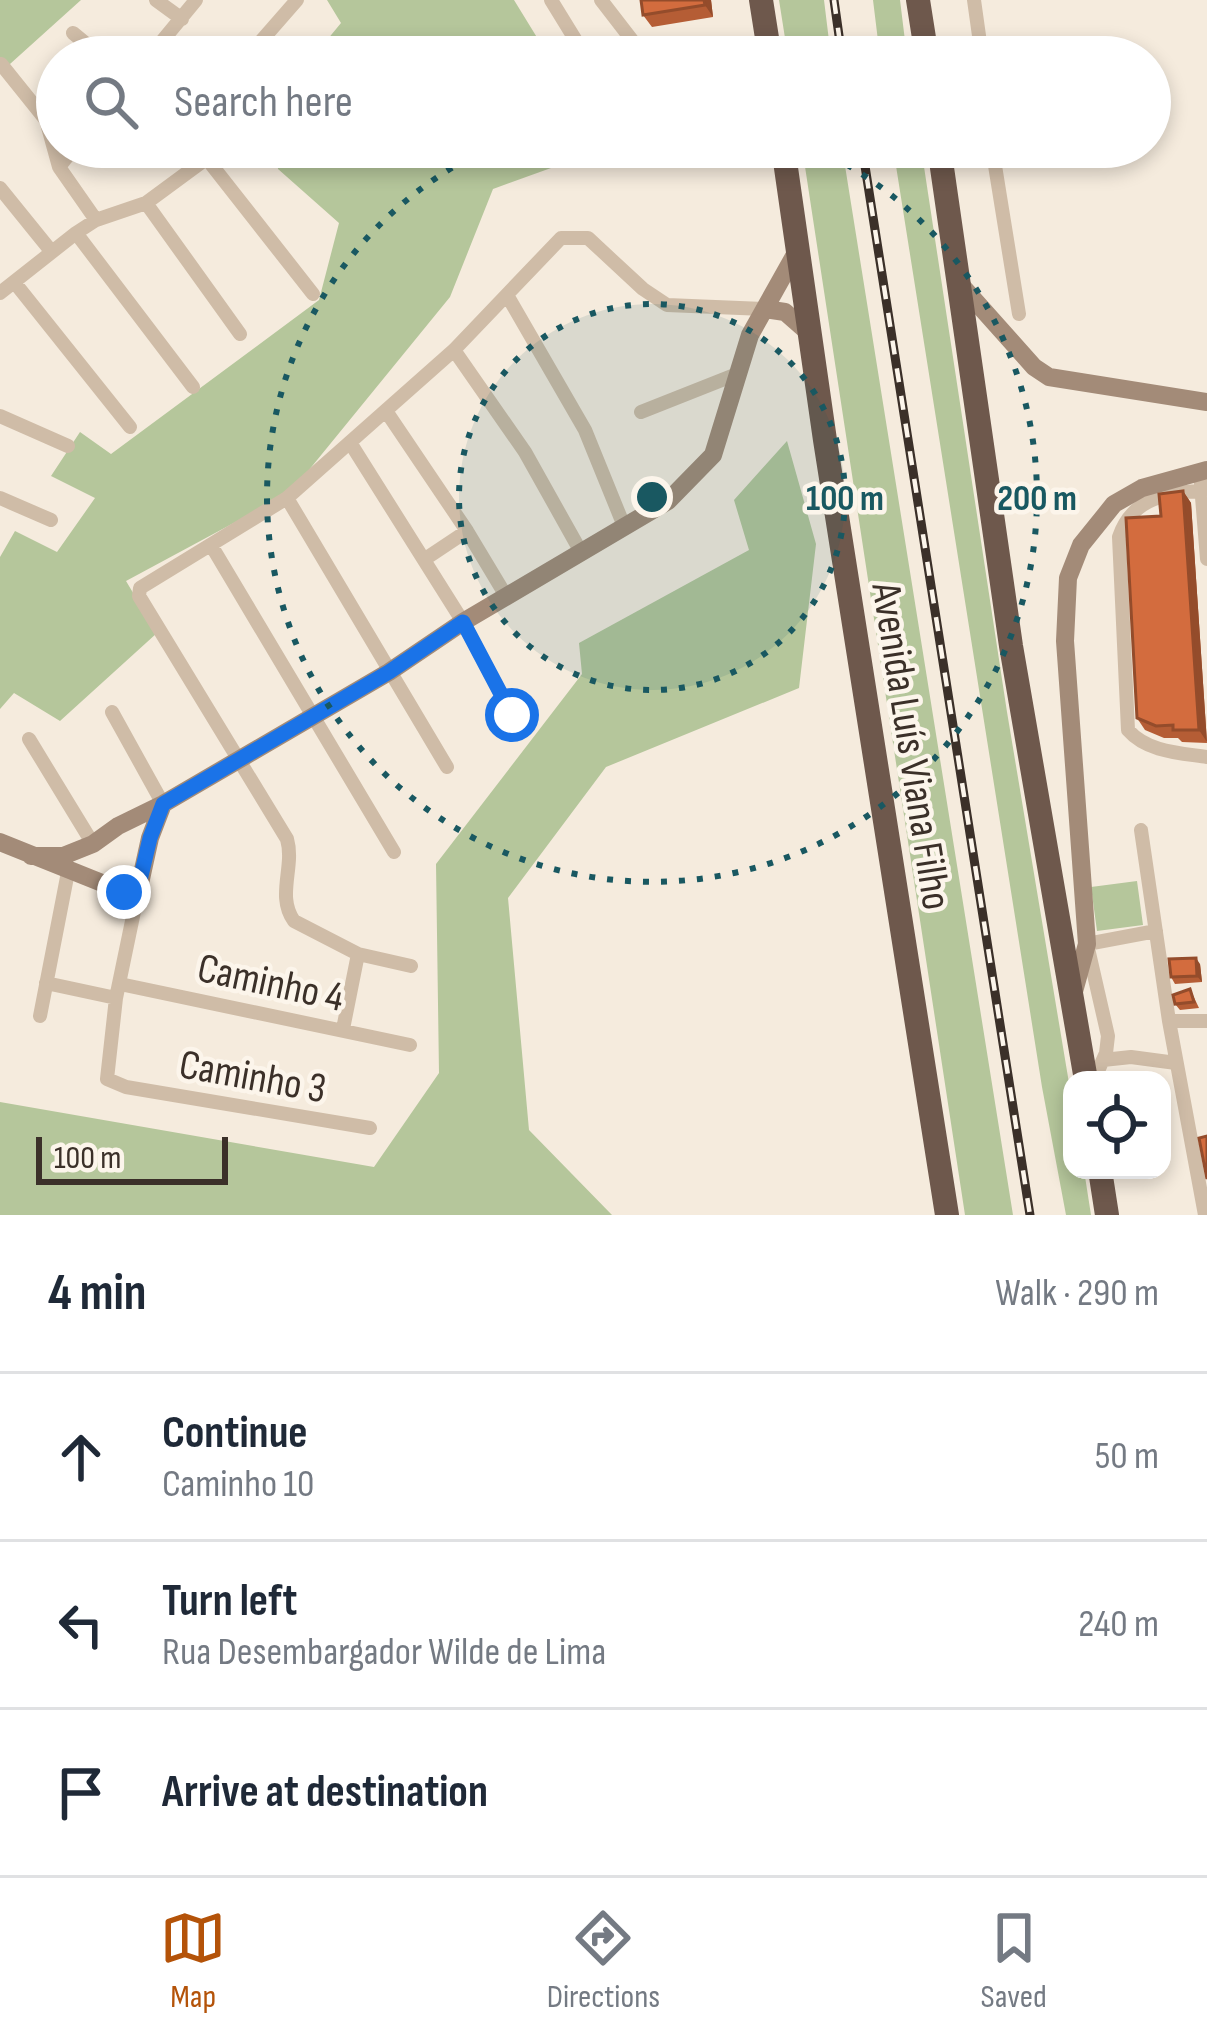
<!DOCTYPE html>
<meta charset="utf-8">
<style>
:root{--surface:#fff;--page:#f2f2f3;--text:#1f2937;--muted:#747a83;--line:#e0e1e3;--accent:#b45309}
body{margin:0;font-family:"Sofia Sans Condensed",sans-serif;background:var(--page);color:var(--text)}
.controls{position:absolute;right:36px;bottom:36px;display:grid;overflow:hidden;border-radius:24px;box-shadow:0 6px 18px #0003}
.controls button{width:108px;height:108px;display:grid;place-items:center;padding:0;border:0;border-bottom:3px solid var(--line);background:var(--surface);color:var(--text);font:60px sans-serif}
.scale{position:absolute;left:36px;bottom:30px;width:192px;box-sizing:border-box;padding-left:12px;border:6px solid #3b3029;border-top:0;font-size:33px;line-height:42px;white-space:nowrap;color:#3b3029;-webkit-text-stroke:9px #fcf5eb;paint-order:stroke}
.stop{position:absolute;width:36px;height:36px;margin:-27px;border:9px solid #1a73e8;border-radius:50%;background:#fff}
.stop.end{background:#1a73e8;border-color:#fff;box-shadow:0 3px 12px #0008}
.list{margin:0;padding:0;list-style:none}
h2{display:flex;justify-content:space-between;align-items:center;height:156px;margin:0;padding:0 48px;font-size:51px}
h2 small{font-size:39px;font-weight:400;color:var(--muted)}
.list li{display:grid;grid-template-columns:78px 1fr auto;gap:36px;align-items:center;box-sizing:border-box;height:168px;padding:0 48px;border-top:3px solid var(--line)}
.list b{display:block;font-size:45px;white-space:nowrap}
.list p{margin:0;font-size:39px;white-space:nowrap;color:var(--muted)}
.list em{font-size:39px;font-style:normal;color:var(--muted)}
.icon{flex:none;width:66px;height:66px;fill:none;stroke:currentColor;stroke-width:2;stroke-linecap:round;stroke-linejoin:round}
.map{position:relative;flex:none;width:1207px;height:1215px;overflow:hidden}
.search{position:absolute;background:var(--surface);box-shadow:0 6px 18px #0003;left:36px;right:36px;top:36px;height:132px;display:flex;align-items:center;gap:30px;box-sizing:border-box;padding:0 42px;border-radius:66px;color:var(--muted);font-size:45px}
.sheet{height:660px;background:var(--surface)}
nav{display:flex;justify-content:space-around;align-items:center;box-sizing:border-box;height:168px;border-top:3px solid var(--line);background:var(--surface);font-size:33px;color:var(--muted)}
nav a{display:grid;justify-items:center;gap:6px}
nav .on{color:var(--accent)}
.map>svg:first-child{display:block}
.green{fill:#b5c69b}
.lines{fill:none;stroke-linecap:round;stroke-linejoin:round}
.minor{stroke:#cfbca7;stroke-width:14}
.secondary{stroke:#a38b78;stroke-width:18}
.trunk{stroke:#6e584c;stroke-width:24}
.rail-casing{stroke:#3b3029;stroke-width:9}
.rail{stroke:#fcf5eb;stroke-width:4.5;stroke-dasharray:14;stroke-linecap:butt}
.wall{fill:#b55d35}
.shaded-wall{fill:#944c2b}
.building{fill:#d36c3e;stroke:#944c2b;stroke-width:3}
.route{stroke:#1a73e8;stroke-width:15}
.ring{fill:none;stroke:#195861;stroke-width:6;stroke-dasharray:6 12}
.labels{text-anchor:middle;stroke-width:9;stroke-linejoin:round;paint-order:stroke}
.street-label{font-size:42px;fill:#3b3029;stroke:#fcf5eb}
.centre{fill:#195861;stroke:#fcf5eb;stroke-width:6}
.ring-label{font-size:36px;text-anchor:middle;font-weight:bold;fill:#195861;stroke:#fcf5eb;stroke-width:9;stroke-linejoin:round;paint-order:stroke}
</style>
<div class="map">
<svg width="1207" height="1215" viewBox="0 0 1207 1215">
<rect width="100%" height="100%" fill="#f5ebdd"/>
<!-- green -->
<path class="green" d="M 0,0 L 81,0 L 0,73 Z
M 327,0 L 514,0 L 549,57 L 313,57 L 341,23 Z
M 779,0 L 824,0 L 831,57 L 788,57 Z
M 873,0 L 900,0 L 907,57 L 880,57 Z
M 276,147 L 574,147 L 551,168 L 493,189 L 450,297 L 291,492 L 126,581 L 157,633 L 60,721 L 14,693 L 0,709 L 0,557 L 15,531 L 57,552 L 95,498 L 51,476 L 80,432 L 111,454 L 319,300 L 339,223 L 278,169 Z
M 802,147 L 842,147 L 1013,1215 L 965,1215 Z
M 893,147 L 921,147 L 1007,712 L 1072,1101 L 1072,1170 L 1084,1170 L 1091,1215 L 1066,1215 L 1042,1087 Z
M 787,441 L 816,544 L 799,688 L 606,767 L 508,898 L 529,1130 L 612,1215 L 0,1215 L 0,1102 L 374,1167 L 439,1073 L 436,864 L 582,674 L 579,643 L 749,550 L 734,500 Z
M 1137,881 L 1143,925 L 1097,931 L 1091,887 Z"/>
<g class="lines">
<!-- minor -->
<path class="minor" d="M 156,0 L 182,19
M 551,0 L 586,57
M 601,0 L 645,57
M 974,0 L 982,57
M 73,33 L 102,57
M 149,57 L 196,0
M 247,57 L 297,0
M 1,64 L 46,120 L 59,167 L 96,220
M 992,147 L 1019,314
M 207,159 L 313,294
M 59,167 L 75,147
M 0,188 L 51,251
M 146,203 L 240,334
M 76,233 L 193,387
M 15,283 L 130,427
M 0,293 L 76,233 L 96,220 L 146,203 L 222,147
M 507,295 L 585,430 L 624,526
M 454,350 L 525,452 L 581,552
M 386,411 L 467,531 L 506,596
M 641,412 L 737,374
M 0,416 L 68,446
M 351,444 L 463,622 L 512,715
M 1200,472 L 1207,559
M 1203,491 C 1167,492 1132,498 1119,537 L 1128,730 C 1147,752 1180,753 1207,757
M 0,498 L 51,520
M 287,498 L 447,767
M 211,545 L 394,852
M 425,559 L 467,531
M 112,712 L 163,804
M 29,739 L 93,844
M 1141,830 L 1169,1021 L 1205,1215
M 137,897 L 116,998 L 107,1079 L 126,1087 L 370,1128
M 411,966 L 358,954 L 294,921 C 276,896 295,867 287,839 L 139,596 L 140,588 L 287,498 L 454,350 L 561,238 L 588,238 L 643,289 L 667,305 L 765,309
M 46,983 L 116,998
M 120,984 L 410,1045
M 40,1016 L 68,872
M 1169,1021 L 1207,1021
M 343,1029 L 358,954
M 1103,1060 L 1131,1057 L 1176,1063
M 1094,1080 L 1106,1053 L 1108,1036 L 1087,944 L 1156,931"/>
<!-- secondary -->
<path class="secondary" d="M 960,284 L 1034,367 L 1049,377 L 1207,402
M 765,309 L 785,312 L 809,333
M 0,842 L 137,897 L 150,838 L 163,804
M 31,856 L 63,856 L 93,844 L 118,826 L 163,804 L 389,672 L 463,622 L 668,501 L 713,455 L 750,335 L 797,251
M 1073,995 L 1087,944 L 1065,641 L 1068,578 L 1081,545 L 1114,504 L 1142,488 L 1207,470"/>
<!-- trunk -->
<path class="trunk" d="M 761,0 L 770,57
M 918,0 L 927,57
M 783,147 L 825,440 L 947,1215
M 939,147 L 1011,646 L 1086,1080
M 1100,1170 L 1107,1215"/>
<defs>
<path id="rail" d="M 834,0 L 842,57
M 862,147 L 1030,1215"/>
</defs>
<!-- rail casing -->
<use href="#rail" class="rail-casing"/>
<!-- rail -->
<use href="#rail" class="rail"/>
</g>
<!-- wall -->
<path class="wall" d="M 711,0 L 713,17 L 652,27 L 643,15 Z
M 1183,491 L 1191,503 L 1207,743 L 1182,742 L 1178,738 L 1164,738 L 1145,730 L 1137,718 L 1161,516 Z
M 1200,964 L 1202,982 L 1175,984 L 1171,977 Z
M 1190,989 L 1199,1008 L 1180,1010 L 1175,1004 Z"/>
<!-- shaded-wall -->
<path class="shaded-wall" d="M 704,0 L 711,0 L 713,17 L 705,5 Z
M 1183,491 L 1191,503 L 1207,742 L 1199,730 Z
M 1196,958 L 1200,964 L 1202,982 L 1197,976 Z"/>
<!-- building -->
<path class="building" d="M 641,0 L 704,0 L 705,5 L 643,15 Z
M 1183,491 L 1199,730 L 1173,730 L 1173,725 L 1156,726 L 1137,718 L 1126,518 L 1161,516 L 1159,494 Z
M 1196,958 L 1197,976 L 1171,977 L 1169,959 Z
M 1190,989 L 1194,1002 L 1175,1004 L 1173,995 Z
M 1207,1136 L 1207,1179 L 1199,1138 Z"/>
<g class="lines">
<!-- route -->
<path class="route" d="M 124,892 L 136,897 L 150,838 L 163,804 L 389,672 L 463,622 L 512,715"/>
</g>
<!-- distance rings -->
<circle cx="652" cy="497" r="193" fill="#195861" fill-opacity=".12"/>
<g class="ring">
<circle cx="652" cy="497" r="193"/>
<path d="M815 148A385 385 0 1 1 489 148"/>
</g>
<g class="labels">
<!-- street labels -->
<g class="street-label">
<text transform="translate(913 746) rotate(81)" y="15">Avenida Luís Viana Filho</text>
<text transform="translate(271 981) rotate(12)" y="15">Caminho 4</text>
<text transform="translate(253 1075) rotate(10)" y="15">Caminho 3</text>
</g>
</g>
<circle cx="652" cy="497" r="18" class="centre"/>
<g class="ring-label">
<text x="845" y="510">100 m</text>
<text x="1037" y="510">200 m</text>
</g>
</svg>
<div class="controls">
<button><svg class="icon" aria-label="locate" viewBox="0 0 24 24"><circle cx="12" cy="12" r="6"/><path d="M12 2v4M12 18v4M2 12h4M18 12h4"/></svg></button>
</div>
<div class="scale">100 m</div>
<div class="stop" style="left:512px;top:715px"></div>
<div class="stop end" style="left:124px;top:892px"></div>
<div class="search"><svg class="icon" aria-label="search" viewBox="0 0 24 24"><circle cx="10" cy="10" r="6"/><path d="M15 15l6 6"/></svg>Search here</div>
</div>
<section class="sheet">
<h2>4 min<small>Walk · 290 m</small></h2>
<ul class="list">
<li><svg class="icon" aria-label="ahead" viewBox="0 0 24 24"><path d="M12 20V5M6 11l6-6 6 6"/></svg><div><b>Continue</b><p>Caminho 10</p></div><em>50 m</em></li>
<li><svg class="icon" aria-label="left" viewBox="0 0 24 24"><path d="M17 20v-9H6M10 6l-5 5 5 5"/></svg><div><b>Turn left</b><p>Rua Desembargador Wilde de Lima</p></div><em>240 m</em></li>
<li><svg class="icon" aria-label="arrive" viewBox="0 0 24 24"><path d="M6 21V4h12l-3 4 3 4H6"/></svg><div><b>Arrive at destination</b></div></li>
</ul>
</section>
<nav>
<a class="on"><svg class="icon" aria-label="map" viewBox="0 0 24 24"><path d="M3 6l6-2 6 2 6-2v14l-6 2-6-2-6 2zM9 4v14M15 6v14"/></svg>Map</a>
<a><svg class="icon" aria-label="directions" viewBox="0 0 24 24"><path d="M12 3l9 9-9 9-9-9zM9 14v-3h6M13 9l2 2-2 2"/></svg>Directions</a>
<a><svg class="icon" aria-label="saved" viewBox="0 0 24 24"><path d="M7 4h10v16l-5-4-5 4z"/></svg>Saved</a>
</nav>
